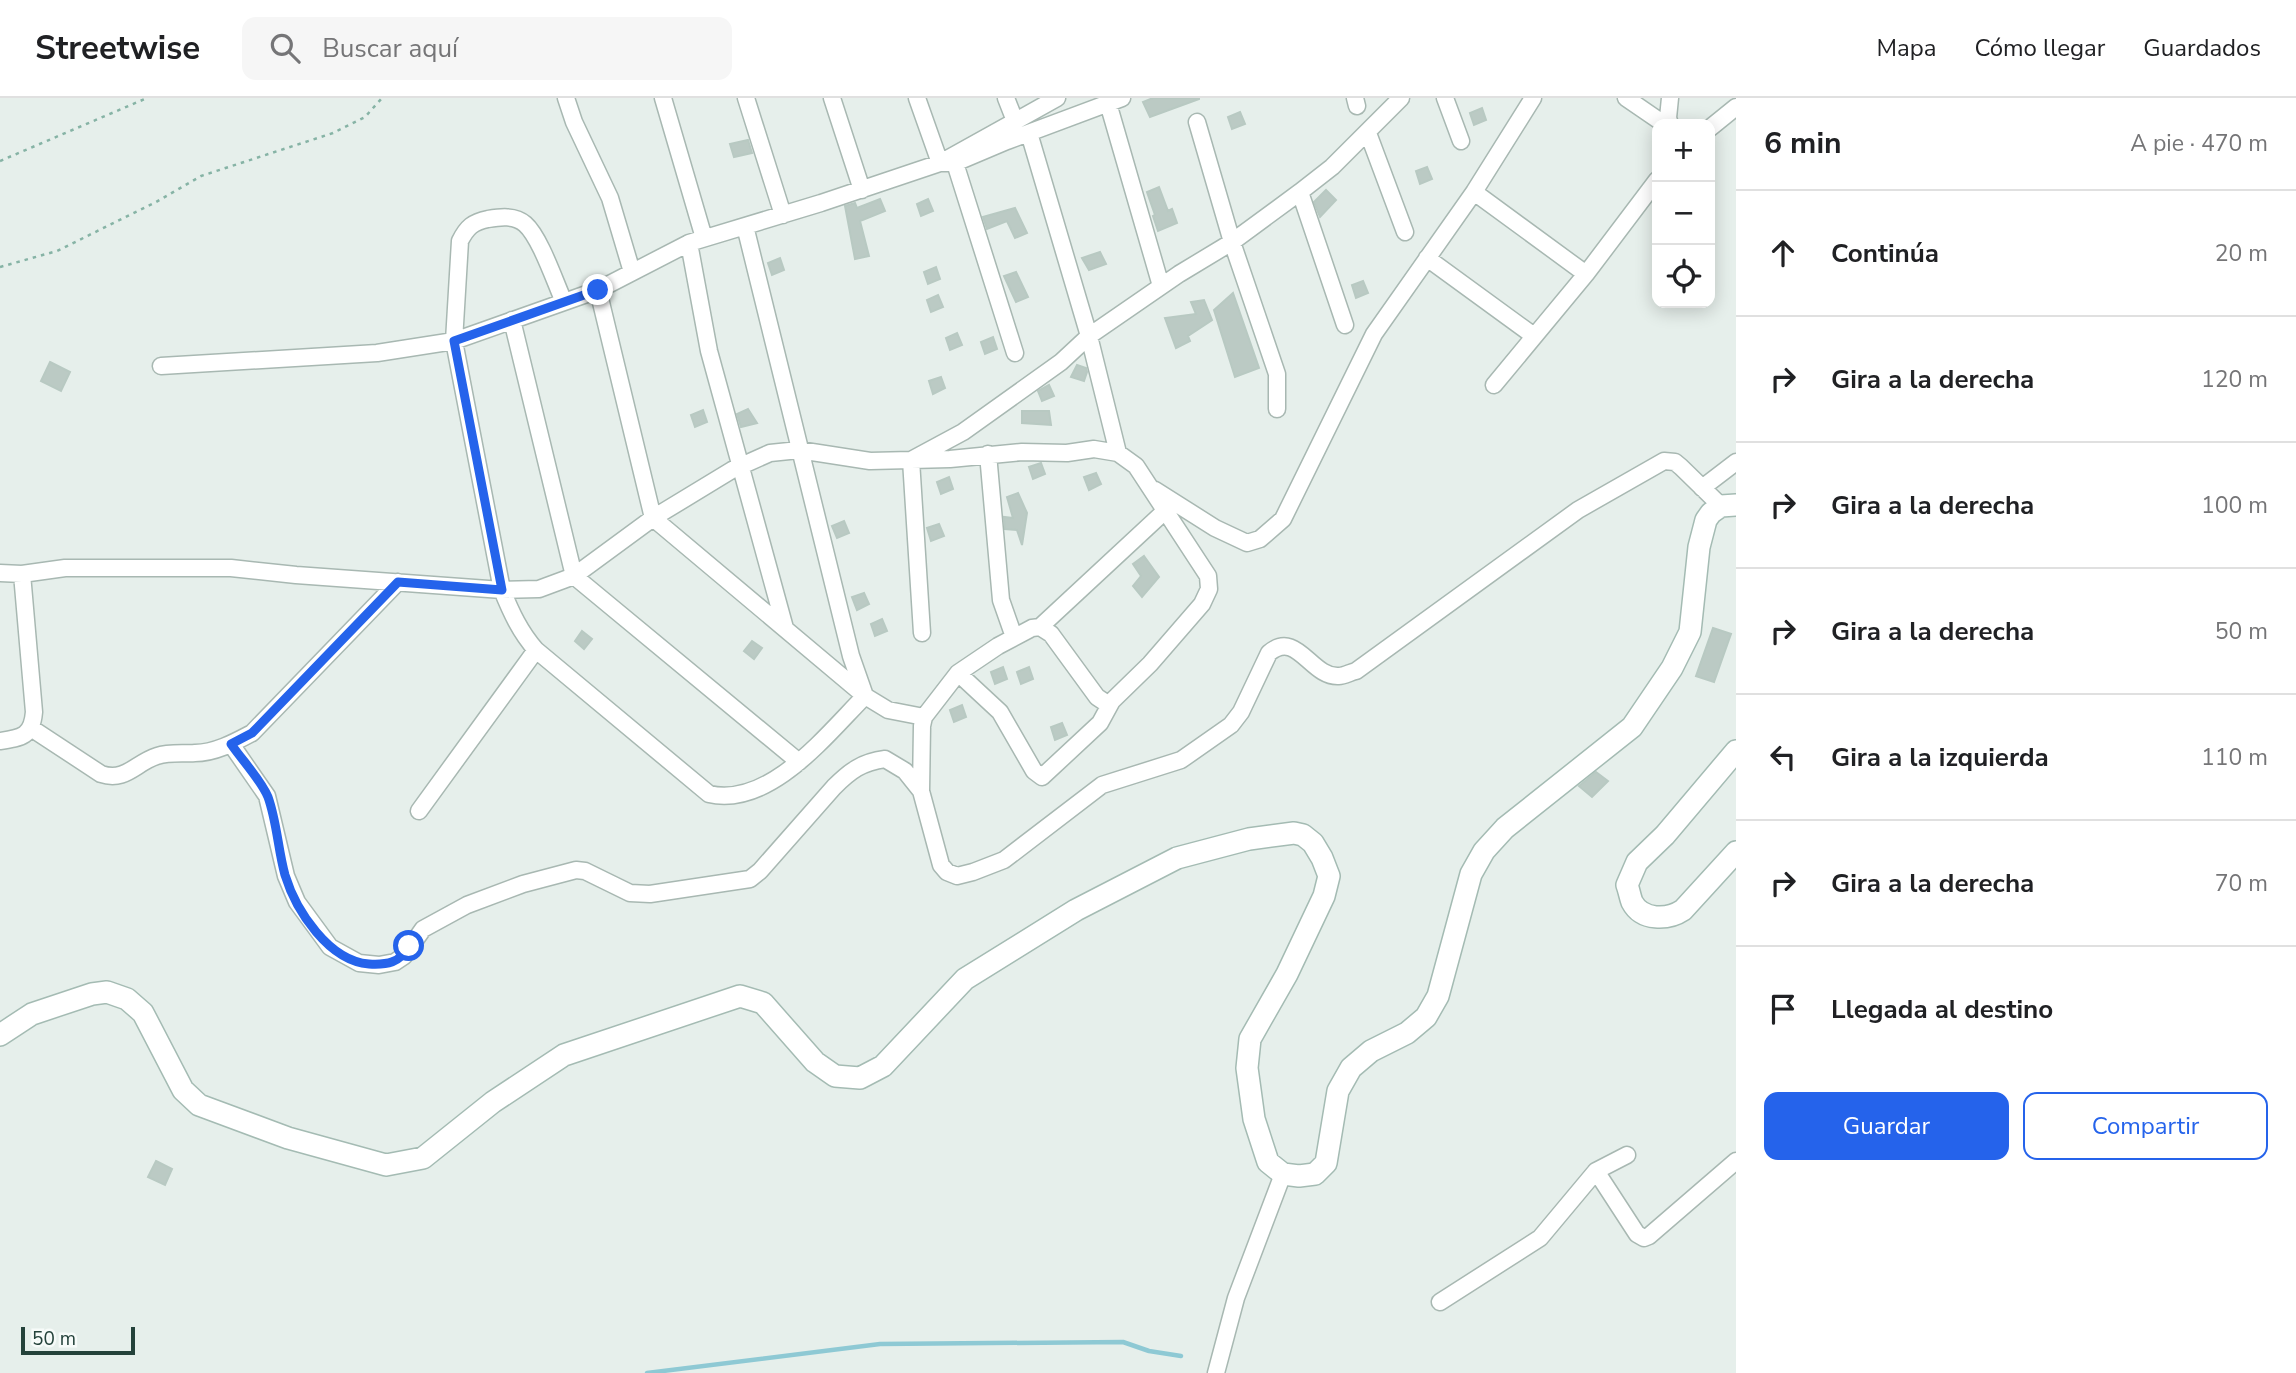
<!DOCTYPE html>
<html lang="es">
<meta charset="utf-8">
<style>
:root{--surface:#fff;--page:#f6f6f6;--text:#202124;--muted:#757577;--line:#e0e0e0;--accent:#2563eb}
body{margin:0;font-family:"Nunito Sans",sans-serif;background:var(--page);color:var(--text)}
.controls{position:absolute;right:21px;top:21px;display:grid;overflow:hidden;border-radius:14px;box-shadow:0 4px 18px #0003}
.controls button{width:63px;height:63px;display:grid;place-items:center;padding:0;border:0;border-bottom:2px solid var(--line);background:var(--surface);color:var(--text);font:35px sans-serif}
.scale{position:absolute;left:21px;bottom:18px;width:114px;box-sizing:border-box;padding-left:7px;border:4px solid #24423a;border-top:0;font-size:19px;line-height:24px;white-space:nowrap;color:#24423a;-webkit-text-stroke:5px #f7fbf9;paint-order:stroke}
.stop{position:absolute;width:21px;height:21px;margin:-16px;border:5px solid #2563eb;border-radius:50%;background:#fff}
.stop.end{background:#2563eb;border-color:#fff;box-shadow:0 2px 7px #0008}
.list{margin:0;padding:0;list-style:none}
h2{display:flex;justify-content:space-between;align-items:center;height:91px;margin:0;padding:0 28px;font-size:30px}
h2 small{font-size:23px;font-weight:400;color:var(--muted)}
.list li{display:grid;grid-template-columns:46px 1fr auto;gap:21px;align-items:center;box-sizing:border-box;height:126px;padding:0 28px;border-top:2px solid var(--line)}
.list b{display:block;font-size:26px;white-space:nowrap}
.list em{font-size:23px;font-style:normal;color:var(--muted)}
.actions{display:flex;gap:14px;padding:21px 28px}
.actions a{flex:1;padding:16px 0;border:2px solid var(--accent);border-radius:14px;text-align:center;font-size:24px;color:var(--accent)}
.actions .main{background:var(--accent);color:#fff}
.icon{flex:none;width:38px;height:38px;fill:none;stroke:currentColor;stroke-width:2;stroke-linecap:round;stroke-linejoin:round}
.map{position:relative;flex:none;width:1736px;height:1275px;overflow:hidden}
header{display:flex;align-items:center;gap:42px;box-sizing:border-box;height:98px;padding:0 35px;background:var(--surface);border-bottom:2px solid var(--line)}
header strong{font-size:33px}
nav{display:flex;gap:38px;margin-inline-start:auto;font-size:24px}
.search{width:490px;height:63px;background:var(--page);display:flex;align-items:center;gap:18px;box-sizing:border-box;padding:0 24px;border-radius:14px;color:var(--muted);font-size:26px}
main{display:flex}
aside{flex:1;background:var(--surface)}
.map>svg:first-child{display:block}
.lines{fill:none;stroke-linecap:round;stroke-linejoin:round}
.stream{stroke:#8ec9d4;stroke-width:4.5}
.building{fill:#bbcac4;stroke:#b8c9c2;stroke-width:2}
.minor-casing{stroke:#a8b8b2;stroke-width:19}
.secondary-casing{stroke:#a4bbb3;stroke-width:24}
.path{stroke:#86b3a5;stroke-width:2.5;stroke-dasharray:3.5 5;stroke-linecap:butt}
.minor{stroke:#fff;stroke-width:16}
.secondary{stroke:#fff;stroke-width:21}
.route{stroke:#2563eb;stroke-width:9}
</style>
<header>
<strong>Streetwise</strong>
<div class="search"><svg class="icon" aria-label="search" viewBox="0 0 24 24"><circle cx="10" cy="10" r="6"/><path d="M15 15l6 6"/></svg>Buscar aquí</div>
<nav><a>Mapa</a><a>Cómo llegar</a><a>Guardados</a></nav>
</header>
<main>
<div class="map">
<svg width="1736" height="1275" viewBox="0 0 1736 1275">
<rect width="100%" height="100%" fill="#e6efeb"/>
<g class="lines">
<!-- stream -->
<path class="stream" d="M 647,1275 L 880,1246 L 1123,1244 L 1149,1253 L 1181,1258"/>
</g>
<!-- building -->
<path class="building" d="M 1153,0 L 1199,0 L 1199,1 L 1150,19 L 1143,4 Z
M 1482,10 L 1486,22 L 1474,27 L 1470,15 Z
M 1240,14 L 1245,26 L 1232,31 L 1228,19 Z
M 748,42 L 752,55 L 734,59 L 730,46 Z
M 1427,69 L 1432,81 L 1420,86 L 1416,73 Z
M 1159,89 L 1168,113 L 1172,111 L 1177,125 L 1158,133 L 1153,118 L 1155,117 L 1147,94 Z
M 1326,92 L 1336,102 L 1320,119 L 1314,104 Z
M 880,101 L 885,113 L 860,123 L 869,158 L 855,161 L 845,108 L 855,105 L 857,110 Z
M 928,101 L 933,113 L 921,118 L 917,106 Z
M 1015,110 L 1027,135 L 1015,140 L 1007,123 L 987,131 L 983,119 Z
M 1100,154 L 1106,166 L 1089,172 L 1082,160 Z
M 780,160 L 784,172 L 772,177 L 768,165 Z
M 936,169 L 940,181 L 928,186 L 924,174 Z
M 1016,174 L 1028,199 L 1016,204 L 1004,178 Z
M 1363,183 L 1368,195 L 1356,200 L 1352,187 Z
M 1233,195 L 1259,270 L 1235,279 L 1214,212 Z
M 938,197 L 943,209 L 931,214 L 927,202 Z
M 1204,202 L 1212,222 L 1188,238 L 1190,243 L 1176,250 L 1165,220 L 1196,216 L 1191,204 Z
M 957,235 L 962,247 L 950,252 L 946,240 Z
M 993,239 L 997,251 L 985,256 L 981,244 Z
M 50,264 L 70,274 L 61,293 L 41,283 Z
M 1077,267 L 1086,270 L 1087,274 L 1084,283 L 1071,279 Z
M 941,279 L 945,290 L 933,296 L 929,283 Z
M 1049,287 L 1054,298 L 1042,303 L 1038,293 Z
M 748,311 L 757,325 L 741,329 L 737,316 Z
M 703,312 L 707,324 L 695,329 L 691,317 Z
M 1022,313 L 1049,313 L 1051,327 L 1022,325 Z
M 1041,365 L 1045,376 L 1033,381 L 1029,369 Z
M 1096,375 L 1101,386 L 1089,392 L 1084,379 Z
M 949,379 L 953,391 L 941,396 L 937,384 Z
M 1018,395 L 1027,415 L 1022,447 L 1017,432 L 1005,431 L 1004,419 L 1013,420 L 1007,399 Z
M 844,423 L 849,435 L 837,440 L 832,428 Z
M 939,426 L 944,438 L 931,443 L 927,430 Z
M 1144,458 L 1159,479 L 1142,499 L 1133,488 L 1141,478 L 1133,466 Z
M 864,495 L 869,506 L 857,512 L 852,499 Z
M 882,521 L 887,533 L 875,538 L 871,526 Z
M 1713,530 L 1731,536 L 1714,584 L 1696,578 Z
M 582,533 L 592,541 L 584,551 L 575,543 Z
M 752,543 L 762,550 L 754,561 L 744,553 Z
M 1003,569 L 1007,581 L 995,586 L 991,574 Z
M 1029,569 L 1033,581 L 1021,586 L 1017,574 Z
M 962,607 L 966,619 L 954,624 L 950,612 Z
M 1062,625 L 1067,637 L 1055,642 L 1051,629 Z
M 1596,674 L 1608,683 L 1592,699 L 1579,688 Z
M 156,1063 L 172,1071 L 165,1087 L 148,1079 Z"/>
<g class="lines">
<defs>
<path id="minor" d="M 566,0 L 574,24 L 610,100 L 632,174
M 663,0 L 704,140
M 746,0 L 783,117
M 832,0 L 862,92
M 917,0 L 940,65 L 1057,0
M 1006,0 L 1015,23
M 1355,0 L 1357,8
M 1445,0 L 1461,43
M 1626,0 L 1664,26
M 1670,0 L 1668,20 L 1670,26
M 1108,5 L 1161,188
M 1197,24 L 1232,144 L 1277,276 L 1277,311
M 1710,30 L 1736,9
M 1029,35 L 1089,238 L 1118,355
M 1368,35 L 1405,134
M 955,65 L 1015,255
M 1300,94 L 1345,227
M 1474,94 L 1586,176
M 1427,160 L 1534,238
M 598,192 L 653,420 L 865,598 L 888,612 L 924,619
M 564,204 C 555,184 540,139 525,126 C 515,117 500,119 488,121 C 473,124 467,129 460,143 L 454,243 L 502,492 C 511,514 520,534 536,552 L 709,696 C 770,710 827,636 865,598 L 851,558 L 745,128
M 512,222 L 574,478 L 799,664
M 161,268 L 377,255 L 454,243 L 598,192 L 689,145
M 1494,287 L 1586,176 L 1657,82
M 988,356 L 1001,502 L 1014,539
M 1702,390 L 1736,364
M 1155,392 L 1215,430 L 1247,445 L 1260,441 L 1283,421 L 1374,236 L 1474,94 L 1533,0
M 0,475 L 22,476
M 1040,529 L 1165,413
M 785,530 L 709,253 L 689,145 L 821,105 L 940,65 L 955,65 L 1007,43 L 1122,0
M 922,535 L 911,362 L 950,361 L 1022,354 L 1067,355 L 1094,351 L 1118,355 L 1136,368 L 1208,478 L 1209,491 L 1202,506 L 1150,566 L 1112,603 L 1106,605 L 1097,599 L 1051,536 L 1040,529 L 1032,530 L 998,548 L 958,575 L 924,619 L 922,628 L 921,693 L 941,767 L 947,774 L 957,778 L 973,774 L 1004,762 L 1102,687 L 1181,662 L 1231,627 L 1241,614 L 1269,555 C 1297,531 1311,580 1339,578 C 1344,578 1351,574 1356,573 L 1578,412 L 1664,363 L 1675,364 L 1681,369 L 1721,408
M 958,575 L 1000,614 L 1034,673 L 1042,679 L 1100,625 L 1112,603
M 31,630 L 101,676 C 126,684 135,665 157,658 C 169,654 182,656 195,655 C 215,655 235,644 252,635 L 398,484
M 0,643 C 22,640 32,638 34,614 L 22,476 L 65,470 L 231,470 L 296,477 L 502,492 L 539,491 L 574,478 L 653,420 L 732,372 L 770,355 L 799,352 L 870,363 L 911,362 L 963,334 L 1061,264 L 1089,238 L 1179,176 L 1232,144 L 1300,94 L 1332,69 L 1401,0
M 231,646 L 267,698 L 286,778 L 297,804 L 330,849 L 359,865 L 379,867 L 395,864 L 404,858 L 423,831 L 467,807 L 523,786 L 576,772 L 585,773 L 630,795 L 650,796 L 750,781 L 760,773 L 834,689 C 850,673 862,664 885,661 L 905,673 L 921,693
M 419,713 L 536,552
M 1596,1073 L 1637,1136 L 1644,1140 L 1649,1138 L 1736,1063
M 1440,1204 L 1540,1140 L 1596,1073 L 1627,1057
M 1216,1275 L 1236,1200 L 1283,1076"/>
<path id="secondary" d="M 1736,653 L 1665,737 L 1637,764 L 1627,787 C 1629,792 1630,799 1632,804 C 1642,823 1668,822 1683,812 L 1736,754
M 0,937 L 32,916 L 92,896 L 107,894 L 127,901 L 143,915 L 183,992 L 199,1007 L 288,1040 L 386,1067 L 423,1060 L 493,1004 L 564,957 L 740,898 L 763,905 L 815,964 L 835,978 L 860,980 L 883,968 L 965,881 L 1076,812 L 1177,760 L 1249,741 L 1294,735 L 1303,737 L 1313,745 L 1322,760 L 1329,778 L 1324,798 L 1287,876 L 1250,941 L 1247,970 L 1254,1021 L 1268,1064 L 1283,1076 L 1299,1078 L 1315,1076 L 1326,1065 L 1338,993 L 1351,970 L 1371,953 L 1407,935 L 1426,919 L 1438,898 L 1471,776 L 1484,753 L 1505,730 L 1632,629 L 1672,570 L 1690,534 L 1699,449 L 1706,422 L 1711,415 L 1721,408 L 1736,407"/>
</defs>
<!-- minor casing -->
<use href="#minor" class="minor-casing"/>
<!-- secondary casing -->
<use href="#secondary" class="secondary-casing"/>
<!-- path -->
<path class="path" d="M 0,63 L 147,0
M 0,169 L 57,153 L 156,104 L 201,78 L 333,35 L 365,19 L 382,0"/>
<!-- minor -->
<use href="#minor" class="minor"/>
<!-- secondary -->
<use href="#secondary" class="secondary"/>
</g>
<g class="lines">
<!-- route -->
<path class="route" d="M 409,848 C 400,865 387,867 369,866 C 329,863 296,813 285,777 C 278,752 277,724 268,699 C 261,682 242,662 231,646 L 252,635 L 398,484 L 502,492 L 454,243 L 598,192"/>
</g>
</svg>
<div class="controls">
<button>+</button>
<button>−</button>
<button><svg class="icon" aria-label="locate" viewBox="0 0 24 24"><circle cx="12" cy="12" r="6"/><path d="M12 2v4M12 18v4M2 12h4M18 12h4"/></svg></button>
</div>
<div class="scale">50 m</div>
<div class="stop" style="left:409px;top:848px"></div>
<div class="stop end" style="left:598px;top:192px"></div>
</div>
<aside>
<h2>6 min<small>A pie · 470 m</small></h2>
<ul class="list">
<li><svg class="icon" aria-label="ahead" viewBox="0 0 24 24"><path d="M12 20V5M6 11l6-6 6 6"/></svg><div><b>Continúa</b></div><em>20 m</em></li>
<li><svg class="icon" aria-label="right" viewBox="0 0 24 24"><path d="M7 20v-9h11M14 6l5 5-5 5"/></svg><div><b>Gira a la derecha</b></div><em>120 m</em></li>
<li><svg class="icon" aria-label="right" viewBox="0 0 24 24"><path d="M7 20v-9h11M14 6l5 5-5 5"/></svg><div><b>Gira a la derecha</b></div><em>100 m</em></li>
<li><svg class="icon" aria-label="right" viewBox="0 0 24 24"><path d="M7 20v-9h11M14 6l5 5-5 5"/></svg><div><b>Gira a la derecha</b></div><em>50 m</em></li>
<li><svg class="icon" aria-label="left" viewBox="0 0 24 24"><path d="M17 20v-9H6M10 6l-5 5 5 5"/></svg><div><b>Gira a la izquierda</b></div><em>110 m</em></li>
<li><svg class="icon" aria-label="right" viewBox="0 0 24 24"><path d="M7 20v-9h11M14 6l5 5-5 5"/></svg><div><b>Gira a la derecha</b></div><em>70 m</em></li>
<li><svg class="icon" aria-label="arrive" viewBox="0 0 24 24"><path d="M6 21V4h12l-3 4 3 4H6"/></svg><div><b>Llegada al destino</b></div></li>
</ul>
<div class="actions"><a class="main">Guardar</a><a>Compartir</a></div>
</aside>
</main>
